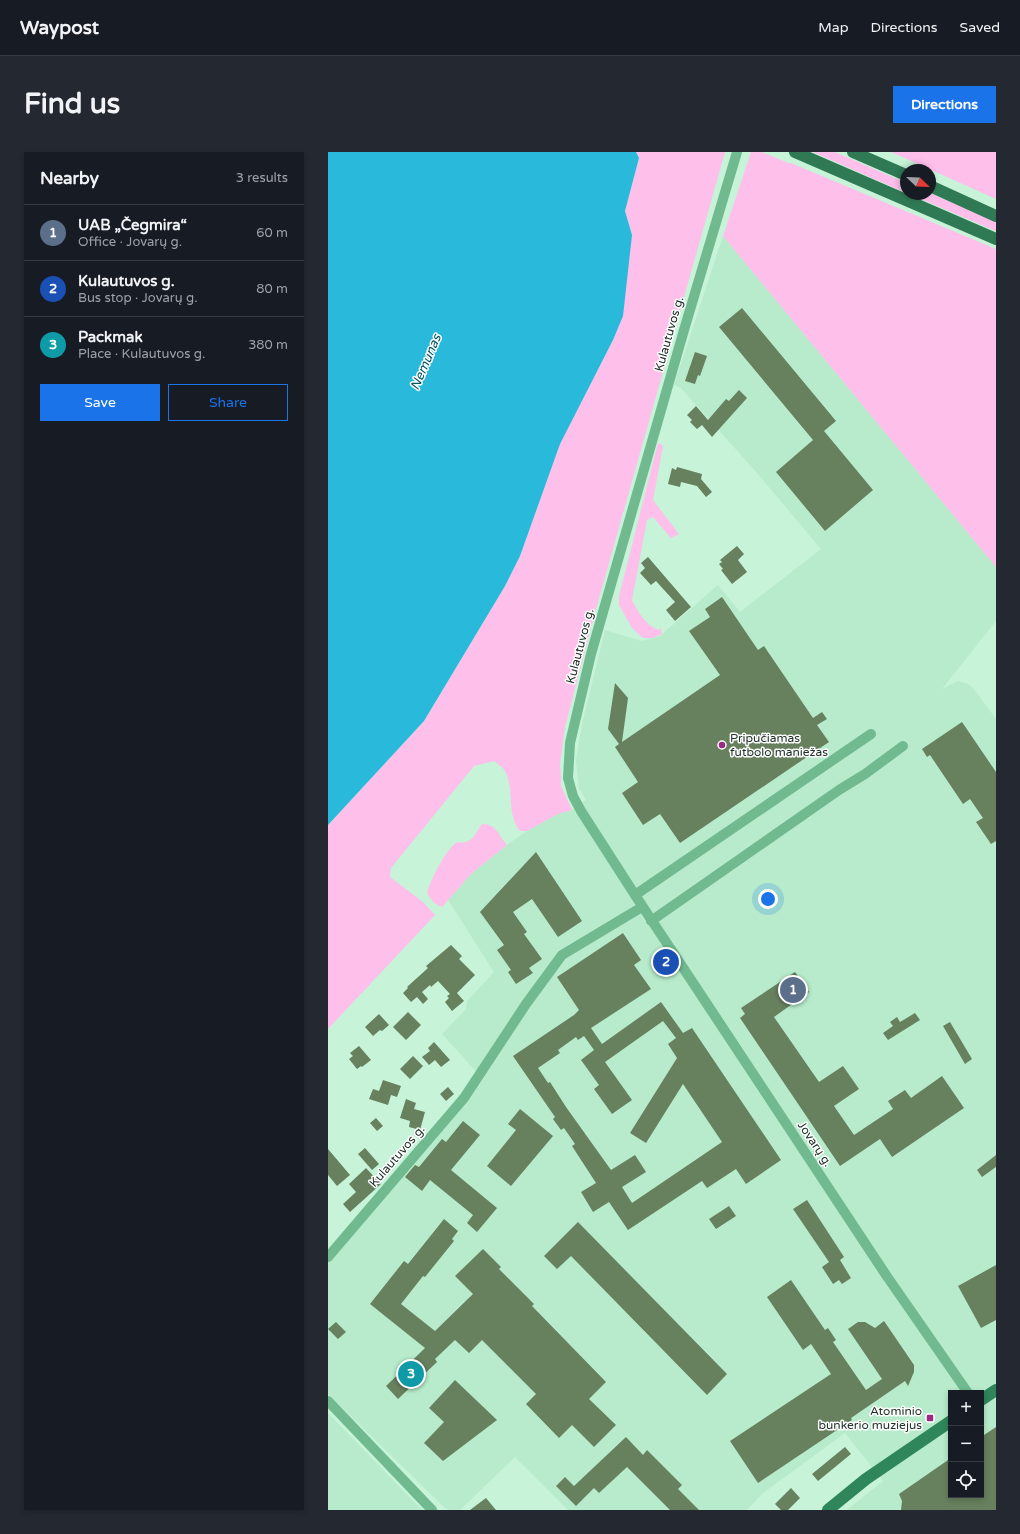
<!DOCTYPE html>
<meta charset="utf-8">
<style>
:root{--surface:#171b24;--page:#242831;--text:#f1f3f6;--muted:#9ea1a6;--line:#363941;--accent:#1a73e8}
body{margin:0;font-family:"Varela Round",sans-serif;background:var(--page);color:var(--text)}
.controls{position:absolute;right:12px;bottom:12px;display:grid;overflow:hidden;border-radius:0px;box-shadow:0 2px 6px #0003}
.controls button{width:36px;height:36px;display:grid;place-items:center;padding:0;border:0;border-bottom:1px solid var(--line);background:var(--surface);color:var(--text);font:20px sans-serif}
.compass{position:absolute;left:572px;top:12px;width:36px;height:36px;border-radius:50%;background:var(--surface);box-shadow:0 2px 6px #0003;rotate:113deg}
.you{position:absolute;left:440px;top:747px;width:14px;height:14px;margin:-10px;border:3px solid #fff;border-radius:50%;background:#1a73e8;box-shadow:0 0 0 6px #1a73e833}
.badge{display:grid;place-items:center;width:26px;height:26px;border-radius:50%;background:var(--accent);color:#fff;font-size:13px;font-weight:700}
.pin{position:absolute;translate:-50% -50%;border:2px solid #fff;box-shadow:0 1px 4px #0006}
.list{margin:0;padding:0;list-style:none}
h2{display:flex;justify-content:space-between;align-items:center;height:52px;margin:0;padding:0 16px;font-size:17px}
h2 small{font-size:13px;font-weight:400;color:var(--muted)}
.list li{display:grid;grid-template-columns:26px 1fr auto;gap:12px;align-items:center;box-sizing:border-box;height:56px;padding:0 16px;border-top:1px solid var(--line)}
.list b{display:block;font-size:15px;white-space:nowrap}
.list p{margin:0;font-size:13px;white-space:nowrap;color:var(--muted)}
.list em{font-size:13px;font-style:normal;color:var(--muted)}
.actions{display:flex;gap:8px;padding:12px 16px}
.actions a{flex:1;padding:9px 0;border:1px solid var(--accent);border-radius:0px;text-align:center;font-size:14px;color:var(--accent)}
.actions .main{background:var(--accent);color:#fff}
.icon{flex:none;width:22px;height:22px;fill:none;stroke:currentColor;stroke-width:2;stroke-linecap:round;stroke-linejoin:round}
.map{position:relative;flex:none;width:668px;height:1358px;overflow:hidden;border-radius:0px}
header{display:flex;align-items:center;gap:24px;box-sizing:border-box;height:56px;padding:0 20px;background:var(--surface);border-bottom:1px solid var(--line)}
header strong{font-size:19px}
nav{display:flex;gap:22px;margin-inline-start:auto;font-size:14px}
.intro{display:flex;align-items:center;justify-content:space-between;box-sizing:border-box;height:96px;padding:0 24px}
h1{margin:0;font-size:28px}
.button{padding:10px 18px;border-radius:0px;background:var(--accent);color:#fff;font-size:14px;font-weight:700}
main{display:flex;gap:24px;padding:0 24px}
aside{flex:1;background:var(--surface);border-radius:0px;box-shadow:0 2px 6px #0003}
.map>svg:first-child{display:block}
.built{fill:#b7ebcb;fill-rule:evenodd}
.green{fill:#febfeb}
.water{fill:#29b9da}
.building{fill:#67805e;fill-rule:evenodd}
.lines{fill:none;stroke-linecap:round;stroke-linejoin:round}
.minor{stroke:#71ba90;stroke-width:10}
.primary{stroke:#2e865a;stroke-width:12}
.trunk{stroke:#2f7a54;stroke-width:12}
.poi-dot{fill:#9c2884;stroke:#fff;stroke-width:1.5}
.labels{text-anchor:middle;stroke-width:3;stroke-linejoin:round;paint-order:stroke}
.street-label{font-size:12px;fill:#203127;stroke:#fff}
.poi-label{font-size:12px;fill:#203127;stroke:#fff;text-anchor:start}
.water-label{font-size:13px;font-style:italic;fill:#035566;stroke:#fff}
</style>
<header>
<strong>Waypost</strong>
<nav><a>Map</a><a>Directions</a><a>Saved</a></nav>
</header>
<div class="intro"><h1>Find us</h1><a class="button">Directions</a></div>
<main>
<aside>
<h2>Nearby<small>3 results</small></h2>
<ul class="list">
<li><span class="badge" style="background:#5c6f8a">1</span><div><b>UAB „Čegmira“</b><p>Office · Jovarų g.</p></div><em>60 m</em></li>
<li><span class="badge" style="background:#1a4fb4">2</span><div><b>Kulautuvos g.</b><p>Bus stop · Jovarų g.</p></div><em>80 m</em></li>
<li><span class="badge" style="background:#0f9aa8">3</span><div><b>Packmak</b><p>Place · Kulautuvos g.</p></div><em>380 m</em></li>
</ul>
<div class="actions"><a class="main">Save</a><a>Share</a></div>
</aside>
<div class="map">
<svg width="668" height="1358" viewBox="0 0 668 1358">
<rect width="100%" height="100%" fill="#c7f3d8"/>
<!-- built -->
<path class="built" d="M 395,84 L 668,415 L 668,469 L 614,537 L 630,529 L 640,532 L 645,536 L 668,567 L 668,1358 L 519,1358 L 555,1329 L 517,1281 L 435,1341 L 419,1358 L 240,1358 L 187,1305 L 132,1358 L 122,1358 L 117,1356 L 0,1242 L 0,1110 L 155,927 L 114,882 L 138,857 L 139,849 L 166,820 L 120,748 L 143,722 L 179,693 L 199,679 L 230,662 L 244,658 L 258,648 L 251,637 L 248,608 L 254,572 L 277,478 L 313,489 L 332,484 L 390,433 L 412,460 L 493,397 L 429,321 L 353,236 L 346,233 ZM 623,1241 L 653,1241 L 653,1343 L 623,1343 Z
M 0,1261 L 94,1358 L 0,1358 Z"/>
<!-- green -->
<path class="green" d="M 308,0 L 397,0 L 266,464 L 237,575 L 232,612 L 233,625 L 233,634 L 244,658 L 230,662 L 199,679 L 192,679 C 178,662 187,638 177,619 C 175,615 169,612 166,609 L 146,614 L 63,716 L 62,725 L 95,750 L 107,763 L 0,877 L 0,673 L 96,569 L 177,434 L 192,404 L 232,291 L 285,188 L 304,83 L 297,59 L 311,6 Z
M 423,0 L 434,0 L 460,11 L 463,11 L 668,97 L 668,415 L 395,84 Z
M 485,0 L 507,0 L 578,31 L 578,41 Z
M 563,0 L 668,0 L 668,47 Z
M 602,41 L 668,70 L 668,79 L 581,42 Z
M 330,291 L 333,292 L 335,294 L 325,348 L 351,382 L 343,386 L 325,365 L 319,368 L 304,448 C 310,460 318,473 330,478 L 333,476 L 334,482 L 325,486 L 315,486 L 304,476 L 291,453 L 291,444 Z
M 154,672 C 169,672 170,683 179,693 L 143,722 L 114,755 C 106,752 103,748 99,741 C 103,727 118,697 129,690 C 144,693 146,683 154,672 Z"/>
<!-- water -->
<path class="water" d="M 0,0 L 308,0 L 311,6 L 297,59 L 304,83 L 295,164 L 285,188 L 232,292 L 192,404 L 177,434 L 96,569 L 0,673 Z"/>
<!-- building -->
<path class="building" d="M 414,156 L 508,269 L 496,279 L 545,338 L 497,379 L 448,320 L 485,288 L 391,175 Z
M 367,200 L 379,204 L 372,224 L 370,223 L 367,232 L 357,229 Z
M 411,238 L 419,246 L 384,285 L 374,273 L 369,277 L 362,270 L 364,268 L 359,263 L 368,254 L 380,268 L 398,247 L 401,249 Z
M 349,315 L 374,322 L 373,327 L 384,340 L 378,345 L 369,334 L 353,330 L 352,335 L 340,332 L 344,316 L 348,318 Z
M 409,394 L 416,402 L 410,408 L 419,420 L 404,432 L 393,418 L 395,417 L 391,412 L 394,410 L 392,408 Z
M 320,405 L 363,455 L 347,469 L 338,458 L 347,450 L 328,429 L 323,433 L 312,421 L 317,416 L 313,411 Z
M 394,445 L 430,498 L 436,494 L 485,566 L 494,560 L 499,567 L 489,573 L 501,590 L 352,691 L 332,662 L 315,673 L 294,641 L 310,630 L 287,595 L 291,592 L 280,577 L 287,531 L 300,546 L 294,590 L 392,523 L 361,479 L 382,465 L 377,457 Z
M 634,570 L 668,620 L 668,689 L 663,692 L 648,670 L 655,666 L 642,647 L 635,652 L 602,603 L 599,605 L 594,597 Z
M 208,700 L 254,769 L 230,785 L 204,747 L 185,760 L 199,780 L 196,782 L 214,807 L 201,816 L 205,821 L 188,832 L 180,820 L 183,818 L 169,798 L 176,793 L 152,760 Z
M 295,781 L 313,808 L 306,813 L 323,837 L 263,876 L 274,892 L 333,850 L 355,881 L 364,876 L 453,1008 L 418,1032 L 408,1017 L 379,1036 L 374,1029 L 300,1078 L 281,1050 L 265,1060 L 253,1040 L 268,1031 L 244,994 L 247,992 L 236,976 L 233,978 L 225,967 L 227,965 L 185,904 L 246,863 L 251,858 L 229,825 ZM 335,869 L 348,886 L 340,892 L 349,906 L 302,981 L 318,991 L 355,932 L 394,990 L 304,1051 L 294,1035 L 318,1020 L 307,1003 L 283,1018 L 238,955 L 222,930 L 220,931 L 210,916 L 232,901 L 230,898 L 248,885 L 250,888 L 256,884 L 266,898 L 253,908 L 271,933 L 266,937 L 284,962 L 304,948 L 277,910 Z
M 123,793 L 134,804 L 131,807 L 147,823 L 129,841 L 136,849 L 124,859 L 117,850 L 121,846 L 119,844 L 122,842 L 110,829 L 103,835 L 102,833 L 94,840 L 100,847 L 95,852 L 89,845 L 83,850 L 75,841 L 80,836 L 79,835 L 100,816 L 98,814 Z
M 467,820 L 481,840 L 446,865 L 491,930 L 515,914 L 531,937 L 506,954 L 526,983 L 565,957 L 560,949 L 577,938 L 583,946 L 614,924 L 636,956 L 564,1005 L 552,987 L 512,1014 L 412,866 L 417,862 L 413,856 Z
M 80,860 L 93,873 L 78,888 L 65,875 Z
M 587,861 L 592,868 L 560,888 L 555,881 L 565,874 L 562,870 L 569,865 L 572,870 Z
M 51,862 L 61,873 L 54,879 L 52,878 L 45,884 L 37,875 Z
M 622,870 L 644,907 L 637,912 L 615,874 Z
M 106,890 L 122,908 L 113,915 L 107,908 L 101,913 L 94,905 L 102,899 L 100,896 Z
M 31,894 L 43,908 L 34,915 L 33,914 L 29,917 L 21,907 L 25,904 L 22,901 Z
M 85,904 L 95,914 L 82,927 L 72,917 Z
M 55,928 L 73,934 L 69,945 L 63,943 L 60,953 L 41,947 L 45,937 L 51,939 Z
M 120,935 L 126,942 L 118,949 L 112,942 Z
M 78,947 L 88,951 L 86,957 L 97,960 L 92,978 L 81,975 L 82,969 L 72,966 Z
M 192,957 L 225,984 L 183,1034 L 159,1014 L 188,978 L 180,972 Z
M 48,966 L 55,974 L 49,979 L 42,971 Z
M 135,969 L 152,983 L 123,1018 L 169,1056 L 149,1080 L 139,1071 L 145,1063 L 102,1028 L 94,1039 L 77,1025 L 87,1013 L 91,1015 L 114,987 L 118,990 Z
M 37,996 L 51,1012 L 44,1018 L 30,1002 Z
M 0,997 L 22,1023 L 9,1034 L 0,1023 Z
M 668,1003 L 668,1015 L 654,1025 L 649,1018 Z
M 38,1016 L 53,1032 L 22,1060 L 15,1052 L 28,1040 L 21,1032 Z
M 479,1048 L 516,1105 L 512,1108 L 523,1126 L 514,1132 L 511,1128 L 505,1132 L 494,1115 L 501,1110 L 465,1057 Z
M 401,1054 L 408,1064 L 388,1077 L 381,1067 Z
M 116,1067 L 130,1079 L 124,1087 L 126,1089 L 97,1125 L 95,1124 L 73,1152 L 107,1179 L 145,1142 L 127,1124 L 155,1097 L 173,1115 L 171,1117 L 206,1152 L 204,1154 L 278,1230 L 261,1247 L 288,1273 L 266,1295 L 244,1273 L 231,1286 L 198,1252 L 208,1242 L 154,1188 L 141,1201 L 127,1188 L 107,1207 L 109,1210 L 70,1247 L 58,1234 L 97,1196 L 42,1152 L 76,1109 L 80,1112 Z
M 250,1070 L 399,1222 L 379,1243 L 243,1104 L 229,1117 L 216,1104 Z
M 668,1113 L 668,1168 L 653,1176 L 630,1134 Z
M 463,1128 L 497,1178 L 500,1176 L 508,1188 L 505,1190 L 538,1238 L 554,1227 L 520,1177 L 530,1170 L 537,1170 L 547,1176 L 556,1169 L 586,1213 L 586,1220 L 580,1234 L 577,1229 L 523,1266 L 524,1268 L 430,1331 L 402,1289 L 503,1222 L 483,1192 L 475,1198 L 439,1145 Z
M 8,1170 L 18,1180 L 10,1187 L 0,1177 Z
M 127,1228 L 169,1268 L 115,1309 L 96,1291 L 116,1270 L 101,1256 Z
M 668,1275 L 668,1358 L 573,1358 L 574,1349 L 571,1342 L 623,1306 L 623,1343 L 653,1343 L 653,1285 Z
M 298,1285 L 315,1303 L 319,1298 L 354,1333 L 350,1337 L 371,1358 L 342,1358 L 299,1315 L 271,1341 L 266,1336 L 248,1354 L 228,1334 L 237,1325 L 246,1334 Z
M 517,1295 L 523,1302 L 490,1329 L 484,1322 Z
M 463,1336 L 472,1346 L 460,1358 L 453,1358 L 447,1352 Z
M 158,1346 L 168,1358 L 142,1358 Z"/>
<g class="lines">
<!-- minor -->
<path class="minor" d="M 409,0 L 356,178 L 263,502 L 242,591 L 240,626 L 245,644 L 253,659 L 307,743 L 558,1123 L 640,1241
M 307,743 L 543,582
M 323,769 L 511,638 L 537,622 L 575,594
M 0,1105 L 136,946 L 198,852 L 234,803 L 314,755
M 0,1249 L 104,1358"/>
<!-- primary -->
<path class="primary" d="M 653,1248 L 668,1238
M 500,1358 L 538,1327 L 623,1269"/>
<!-- trunk -->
<path class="trunk" d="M 467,0 L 668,87
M 525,0 L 578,23
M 602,34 L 668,64"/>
</g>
<!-- markers -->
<g class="poi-dot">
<circle cx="394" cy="593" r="4"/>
<rect x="598" y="1262" width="8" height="8" rx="2"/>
</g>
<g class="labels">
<!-- street labels -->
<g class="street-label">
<text transform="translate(341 182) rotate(-74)" y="4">Kulautuvos g.</text>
<text transform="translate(252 494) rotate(-75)" y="4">Kulautuvos g.</text>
<text transform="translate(487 992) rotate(56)" y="4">Jovarų g.</text>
<text transform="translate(69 1004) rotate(-49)" y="4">Kulautuvos g.</text>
</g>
<!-- poi labels -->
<g class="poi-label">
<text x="402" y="590">Pripučiamas<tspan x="402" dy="14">futbolo maniežas</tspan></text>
<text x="594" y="1263" text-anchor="end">Atominio<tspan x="594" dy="14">bunkerio muziejus</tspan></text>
</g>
<!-- water labels -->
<g class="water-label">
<text transform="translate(97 210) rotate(-67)" y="5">Nemunas</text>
</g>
</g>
</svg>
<div class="controls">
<button>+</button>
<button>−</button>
<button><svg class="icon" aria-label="locate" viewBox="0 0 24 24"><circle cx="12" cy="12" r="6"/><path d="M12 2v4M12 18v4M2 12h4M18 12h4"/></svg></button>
</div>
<svg class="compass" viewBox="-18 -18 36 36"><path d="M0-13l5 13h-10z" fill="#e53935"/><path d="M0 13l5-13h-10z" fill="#9ea1a6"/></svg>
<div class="you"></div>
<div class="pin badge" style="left:465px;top:838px;background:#5c6f8a">1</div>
<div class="pin badge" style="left:338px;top:810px;background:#1a4fb4">2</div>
<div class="pin badge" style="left:83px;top:1222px;background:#0f9aa8">3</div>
</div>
</main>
